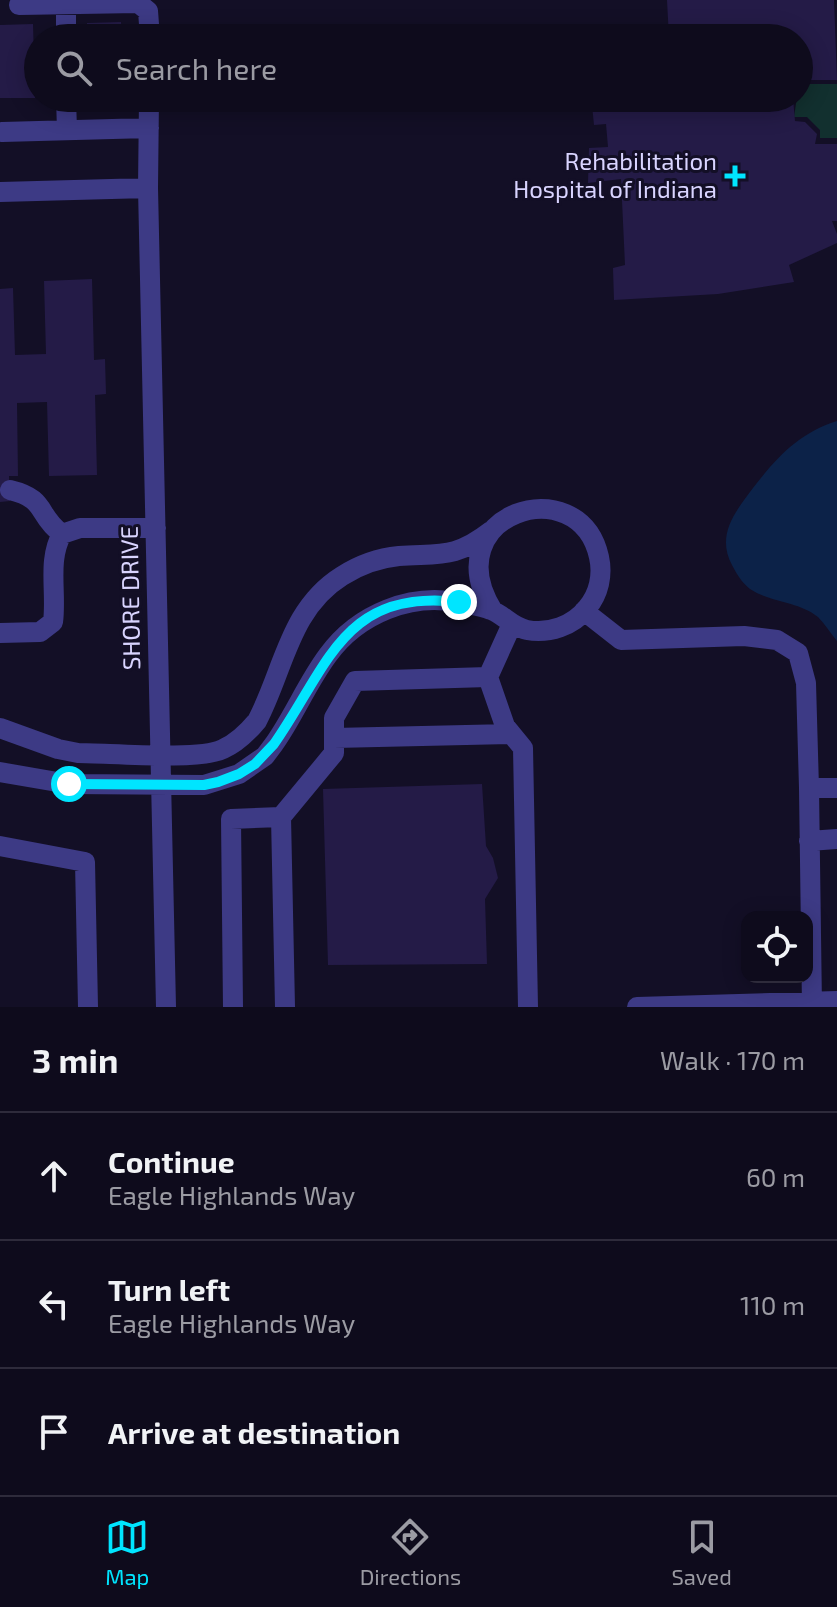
<!DOCTYPE html>
<meta charset="utf-8">
<style>
:root{--surface:#0e0b1c;--page:#171425;--text:#f1f3f6;--muted:#9b9ba3;--line:#2e2b3b;--accent:#00e5ff}
body{margin:0;font-family:"Exo 2",sans-serif;background:var(--page);color:var(--text)}
.controls{position:absolute;right:24px;bottom:24px;display:grid;overflow:hidden;border-radius:16px;box-shadow:0 4px 20px #0003}
.controls button{width:72px;height:72px;display:grid;place-items:center;padding:0;border:0;border-bottom:2px solid var(--line);background:var(--surface);color:var(--text);font:40px sans-serif}
.stop{position:absolute;width:24px;height:24px;margin:-18px;border:6px solid #00e5ff;border-radius:50%;background:#fff}
.stop.end{background:#00e5ff;border-color:#fff;box-shadow:0 2px 8px #0008}
.list{margin:0;padding:0;list-style:none}
h2{display:flex;justify-content:space-between;align-items:center;height:104px;margin:0;padding:0 32px;font-size:34px}
h2 small{font-size:26px;font-weight:400;color:var(--muted)}
.list li{display:grid;grid-template-columns:52px 1fr auto;gap:24px;align-items:center;box-sizing:border-box;height:128px;padding:0 32px;border-top:2px solid var(--line)}
.list b{display:block;font-size:30px;white-space:nowrap}
.list p{margin:0;font-size:26px;white-space:nowrap;color:var(--muted)}
.list em{font-size:26px;font-style:normal;color:var(--muted)}
.icon{flex:none;width:44px;height:44px;fill:none;stroke:currentColor;stroke-width:2;stroke-linecap:round;stroke-linejoin:round}
.map{position:relative;flex:none;width:837px;height:1007px;overflow:hidden}
.search{position:absolute;background:var(--surface);box-shadow:0 4px 20px #0003;left:24px;right:24px;top:24px;height:88px;display:flex;align-items:center;gap:20px;box-sizing:border-box;padding:0 28px;border-radius:44px;color:var(--muted);font-size:30px}
.sheet{height:488px;background:var(--surface)}
nav{display:flex;justify-content:space-around;align-items:center;box-sizing:border-box;height:112px;border-top:2px solid var(--line);background:var(--surface);font-size:22px;color:var(--muted)}
nav a{display:grid;justify-items:center;gap:4px}
nav .on{color:var(--accent)}
.map>svg:first-child{display:block}
.green{fill:#12302f}
.water{fill:#0c2248}
.building{fill:#241b47}
.lines{fill:none;stroke-linecap:round;stroke-linejoin:round}
.minor{stroke:#3d3a85;stroke-width:20}
.route{stroke:#00e5ff;stroke-width:10}
.poi-dot{fill:#00e5ff;stroke:#130f26;stroke-width:3}
.labels{text-anchor:middle;stroke-width:6;stroke-linejoin:round;paint-order:stroke}
.poi-label{font-size:24px;fill:#d9d4ff;stroke:#130f26;text-anchor:end}
.street-label{font-size:24px;fill:#d9d4ff;stroke:#130f26}
</style>
<div class="map">
<svg width="837" height="1007" viewBox="0 0 837 1007">
<rect width="100%" height="100%" fill="#130f26"/>
<!-- green -->
<path class="green" d="M 799,84 L 837,84 L 837,138 L 820,138 L 820,130 L 807,117 L 794,117 Z"/>
<!-- water -->
<path class="water" d="M 837,421 L 837,641 C 831,634 825,624 818,617 C 798,601 771,603 750,589 C 742,583 736,573 732,565 C 716,535 735,512 753,488 C 777,457 799,433 837,421 Z"/>
<!-- building -->
<path class="building" d="M 667,0 L 834,0 L 837,80 L 799,80 L 799,38 L 669,38 Z
M 121,22 L 122,38 L 87,38 L 87,23 Z
M 33,24 L 35,98 L 0,98 L 0,25 Z
M 671,98 L 793,98 L 795,121 L 805,122 L 817,134 L 815,144 L 837,144 L 837,221 L 832,221 L 837,234 L 837,243 L 789,265 L 794,282 L 718,294 L 614,300 L 613,268 L 625,265 L 621,179 L 588,183 L 589,148 L 608,147 L 606,124 L 594,125 L 592,105 L 671,103 Z
M 92,279 L 94,360 L 105,359 L 106,394 L 95,395 L 97,475 L 49,476 L 47,402 L 17,403 L 18,476 L 9,476 L 10,501 L 0,502 L 0,289 L 13,288 L 15,355 L 46,354 L 44,281 Z
M 482,784 L 486,846 L 493,858 L 498,878 L 485,899 L 487,964 L 328,965 L 323,789 Z"/>
<g class="lines">
<!-- minor -->
<path class="minor" d="M 66,4 L 66,38
M 19,5 L 138,3 L 148,11 L 150,38
M 66,98 L 67,130
M 149,98 L 148,188 L 166,1007
M 2,132 L 149,128
M 0,192 L 148,188
M 10,490 C 48,499 36,515 62,534
M 584,611 L 621,640 L 744,636 L 777,640 L 798,653 L 806,683 L 809,788 L 837,788
M 0,633 L 40,632 L 53,622 C 57,593 47,560 62,534 L 80,528 L 156,528
M 488,677 L 505,726 L 523,748 L 528,1007
M 0,728 L 58,749 L 78,753 C 110,753 198,761 223,749 C 237,743 247,733 257,721 C 284,670 289,609 342,576 C 359,565 379,558 399,556 C 440,553 455,559 491,531
M 334,738 L 510,734
M 0,772 L 69,784 L 204,785 L 239,774 L 265,756 L 274,744 C 294,716 307,683 328,655 C 358,614 411,592 461,603 C 471,605 482,606 491,610 C 504,615 512,627 527,630 C 549,634 573,626 587,608 C 599,594 603,575 599,557 C 579,467 433,514 493,611
M 809,788 L 812,1007
M 281,817 L 285,1007
M 809,841 L 837,839
M 0,846 L 85,862 L 88,1007
M 233,1007 L 231,819 L 281,817 L 334,753 L 334,718 L 355,681 L 488,677 L 512,624
M 637,1007 L 837,1001"/>
</g>
<g class="lines">
<!-- route -->
<path class="route" d="M 69,784 L 204,785 L 218,782 L 239,774 L 255,764 L 274,744 C 328,667 343,588 459,602"/>
</g>
<!-- markers -->
<path class="poi-dot" d="M731 164h8v8h8v8h-8v8h-8v-8h-8v-8h8z"/>
<g class="labels">
<!-- poi labels -->
<g class="poi-label">
<text x="717" y="170">Rehabilitation<tspan x="717" dy="28">Hospital of Indiana</tspan></text>
</g>
<!-- street labels -->
<g class="street-label">
<text transform="translate(131 598) rotate(-91)" y="8">SHORE DRIVE</text>
</g>
</g>
</svg>
<div class="controls">
<button><svg class="icon" aria-label="locate" viewBox="0 0 24 24"><circle cx="12" cy="12" r="6"/><path d="M12 2v4M12 18v4M2 12h4M18 12h4"/></svg></button>
</div>
<div class="stop" style="left:69px;top:784px"></div>
<div class="stop end" style="left:459px;top:602px"></div>
<div class="search"><svg class="icon" aria-label="search" viewBox="0 0 24 24"><circle cx="10" cy="10" r="6"/><path d="M15 15l6 6"/></svg>Search here</div>
</div>
<section class="sheet">
<h2>3 min<small>Walk · 170 m</small></h2>
<ul class="list">
<li><svg class="icon" aria-label="ahead" viewBox="0 0 24 24"><path d="M12 20V5M6 11l6-6 6 6"/></svg><div><b>Continue</b><p>Eagle Highlands Way</p></div><em>60 m</em></li>
<li><svg class="icon" aria-label="left" viewBox="0 0 24 24"><path d="M17 20v-9H6M10 6l-5 5 5 5"/></svg><div><b>Turn left</b><p>Eagle Highlands Way</p></div><em>110 m</em></li>
<li><svg class="icon" aria-label="arrive" viewBox="0 0 24 24"><path d="M6 21V4h12l-3 4 3 4H6"/></svg><div><b>Arrive at destination</b></div></li>
</ul>
</section>
<nav>
<a class="on"><svg class="icon" aria-label="map" viewBox="0 0 24 24"><path d="M3 6l6-2 6 2 6-2v14l-6 2-6-2-6 2zM9 4v14M15 6v14"/></svg>Map</a>
<a><svg class="icon" aria-label="directions" viewBox="0 0 24 24"><path d="M12 3l9 9-9 9-9-9zM9 14v-3h6M13 9l2 2-2 2"/></svg>Directions</a>
<a><svg class="icon" aria-label="saved" viewBox="0 0 24 24"><path d="M7 4h10v16l-5-4-5 4z"/></svg>Saved</a>
</nav>
